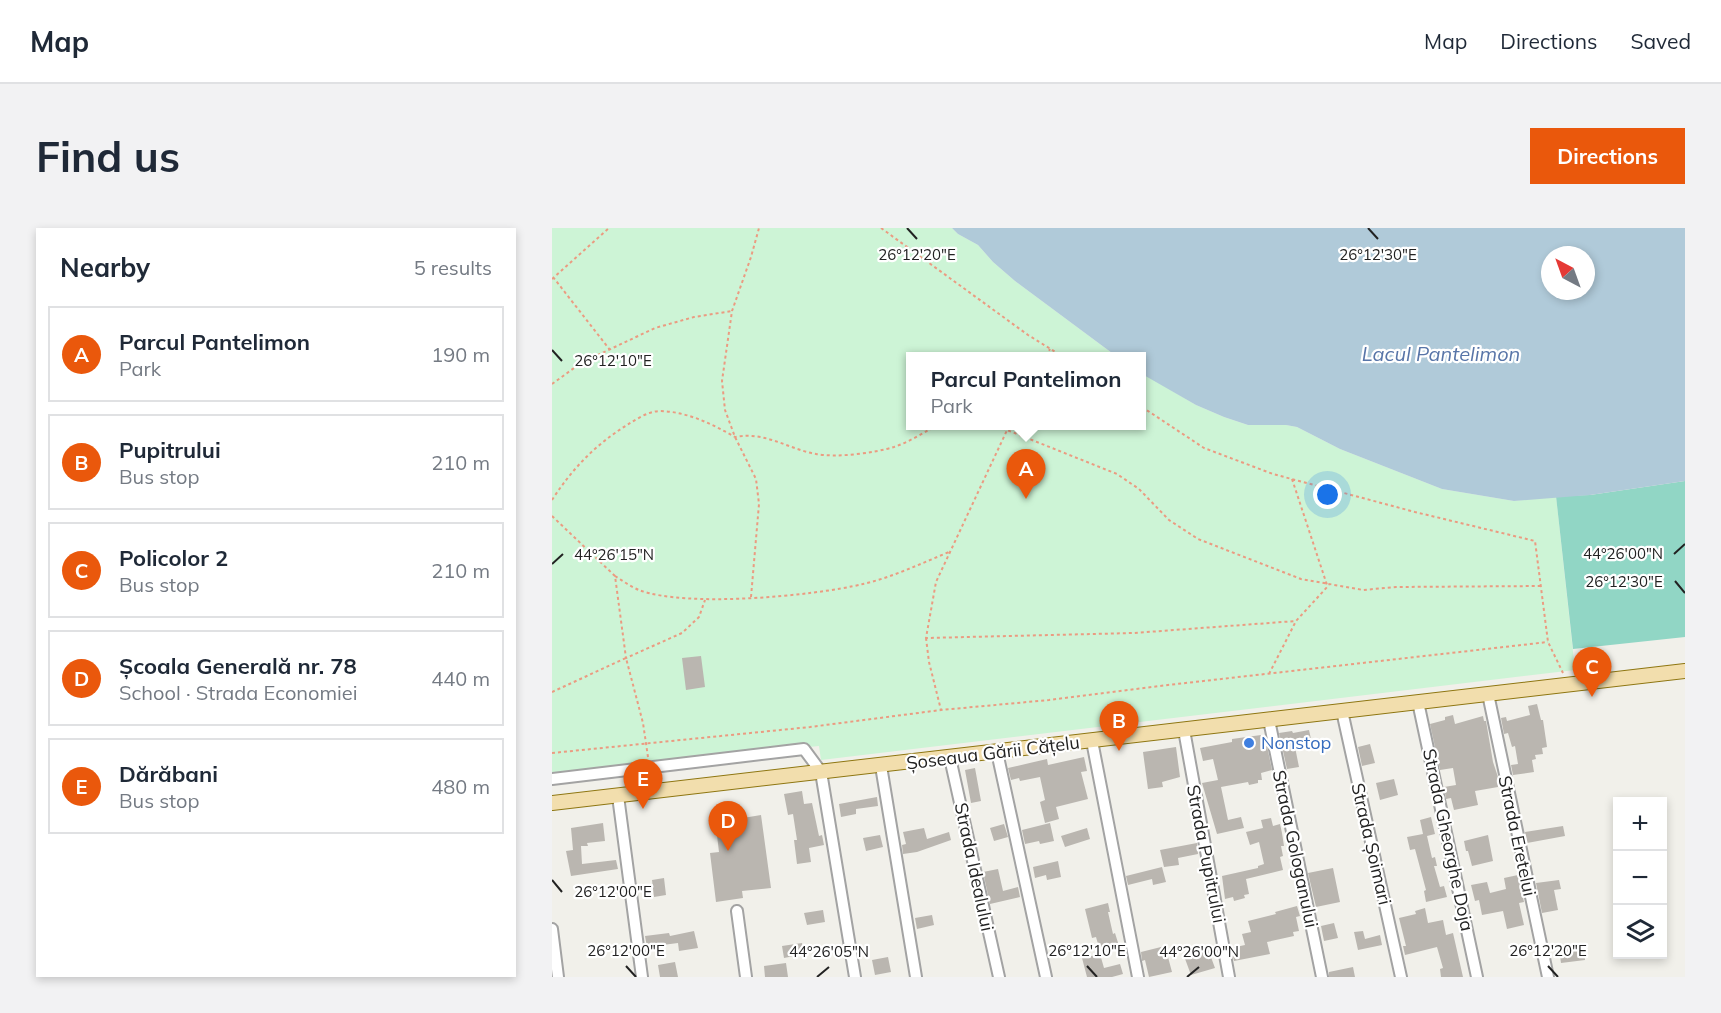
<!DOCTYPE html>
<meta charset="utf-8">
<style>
:root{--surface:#fff;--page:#f2f2f3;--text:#1f2937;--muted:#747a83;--line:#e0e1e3;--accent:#ea580c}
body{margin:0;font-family:Mulish,sans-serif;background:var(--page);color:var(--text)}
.controls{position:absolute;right:18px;bottom:18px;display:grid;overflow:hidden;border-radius:0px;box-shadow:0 3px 9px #0003}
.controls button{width:54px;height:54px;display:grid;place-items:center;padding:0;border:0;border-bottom:2px solid var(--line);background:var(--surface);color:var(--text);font:30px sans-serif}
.compass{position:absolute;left:989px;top:18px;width:54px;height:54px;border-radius:50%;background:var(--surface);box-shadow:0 3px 9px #0003;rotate:319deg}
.you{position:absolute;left:776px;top:267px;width:21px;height:21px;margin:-15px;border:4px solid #fff;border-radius:50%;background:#1a73e8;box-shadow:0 0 0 9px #1a73e833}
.badge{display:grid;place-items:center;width:39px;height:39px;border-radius:50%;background:var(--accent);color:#fff;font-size:20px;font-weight:700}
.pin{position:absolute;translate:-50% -50px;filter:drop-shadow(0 2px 3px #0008)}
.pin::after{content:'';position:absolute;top:32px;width:21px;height:18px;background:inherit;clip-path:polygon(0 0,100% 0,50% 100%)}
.popup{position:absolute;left:354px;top:124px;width:240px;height:78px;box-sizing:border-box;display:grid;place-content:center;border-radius:0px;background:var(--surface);filter:drop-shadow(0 2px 4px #0005);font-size:20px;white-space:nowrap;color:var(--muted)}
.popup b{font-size:22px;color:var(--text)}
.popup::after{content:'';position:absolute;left:50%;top:100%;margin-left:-12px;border:12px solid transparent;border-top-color:var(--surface)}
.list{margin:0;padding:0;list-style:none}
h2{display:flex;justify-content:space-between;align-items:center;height:78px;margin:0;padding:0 24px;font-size:26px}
h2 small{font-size:20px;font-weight:400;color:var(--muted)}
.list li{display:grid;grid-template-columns:39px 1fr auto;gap:18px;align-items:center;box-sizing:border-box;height:96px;margin:0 12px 12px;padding:0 12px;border:2px solid var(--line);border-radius:0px}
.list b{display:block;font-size:22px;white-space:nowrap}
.list p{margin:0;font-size:20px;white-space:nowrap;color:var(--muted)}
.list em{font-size:20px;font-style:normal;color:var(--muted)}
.icon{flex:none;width:33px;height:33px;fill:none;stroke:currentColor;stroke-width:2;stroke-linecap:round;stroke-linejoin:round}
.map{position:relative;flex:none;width:1133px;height:749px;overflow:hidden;border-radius:0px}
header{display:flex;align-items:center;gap:36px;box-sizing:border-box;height:84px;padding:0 30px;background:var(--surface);border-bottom:2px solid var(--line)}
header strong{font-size:28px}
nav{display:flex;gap:33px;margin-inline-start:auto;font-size:21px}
.intro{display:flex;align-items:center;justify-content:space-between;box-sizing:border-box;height:144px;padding:0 36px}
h1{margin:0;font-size:42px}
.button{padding:15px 27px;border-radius:0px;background:var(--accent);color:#fff;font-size:21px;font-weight:700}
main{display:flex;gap:36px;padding:0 36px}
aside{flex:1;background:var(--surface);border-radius:0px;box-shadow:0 3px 9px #0003}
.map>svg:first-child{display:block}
.park{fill:#cdf4d6}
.pitch{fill:#91d6c5}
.water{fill:#b0cad9;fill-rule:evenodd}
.building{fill:#bab6b0}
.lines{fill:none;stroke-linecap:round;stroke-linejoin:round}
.minor-casing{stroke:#a3a3a3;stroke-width:14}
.major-casing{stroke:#8e7611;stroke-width:16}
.path{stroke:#eb9b81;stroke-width:2;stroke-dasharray:3 3;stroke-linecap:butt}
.minor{stroke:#fff;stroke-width:10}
.major{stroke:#f2dead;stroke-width:14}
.ticks{fill:none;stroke:#222;stroke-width:2}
.shop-dot{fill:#3f7fe0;stroke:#fff;stroke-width:2}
.labels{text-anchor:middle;stroke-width:4.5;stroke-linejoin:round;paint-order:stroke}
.shop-label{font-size:18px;fill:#366cbe;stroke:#fff;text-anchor:start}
.street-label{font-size:18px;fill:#222;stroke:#fff}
.water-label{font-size:20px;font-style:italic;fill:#5875a8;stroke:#fff}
.ticks-label{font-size:15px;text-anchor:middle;fill:#222;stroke:#fff;stroke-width:4.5;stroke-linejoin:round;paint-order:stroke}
</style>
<header>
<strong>Map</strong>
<nav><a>Map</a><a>Directions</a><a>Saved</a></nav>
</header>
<div class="intro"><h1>Find us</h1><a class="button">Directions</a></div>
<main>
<aside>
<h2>Nearby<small>5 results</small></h2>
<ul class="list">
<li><span class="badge">A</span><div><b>Parcul Pantelimon</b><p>Park</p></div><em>190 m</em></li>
<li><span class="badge">B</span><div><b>Pupitrului</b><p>Bus stop</p></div><em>210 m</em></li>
<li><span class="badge">C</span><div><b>Policolor 2</b><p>Bus stop</p></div><em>210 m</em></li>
<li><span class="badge">D</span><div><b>Școala Generală nr. 78</b><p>School · Strada Economiei</p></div><em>440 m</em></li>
<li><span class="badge">E</span><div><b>Dărăbani</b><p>Bus stop</p></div><em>480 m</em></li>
</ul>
</aside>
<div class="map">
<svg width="1133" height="749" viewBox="0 0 1133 749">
<rect width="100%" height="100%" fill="#f1f0ea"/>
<!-- park -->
<path class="park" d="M 0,0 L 400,0 L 406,6 L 426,17 L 441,34 L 463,53 L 564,128 L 358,128 L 358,198 L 590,198 L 590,145 L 644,177 L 672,189 L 696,197 L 734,197 L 745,199 L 788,221 L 890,261 L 962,273 L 1004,268 L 1023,442 L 269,532 L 267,518 L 0,545 Z"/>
<!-- pitch -->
<path class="pitch" d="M 1133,253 L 1133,409 L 1021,421 L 1004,268 L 1038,267 Z"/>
<!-- water -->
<path class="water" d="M 400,0 L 1133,0 L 1133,253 L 1038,267 L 962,273 L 890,261 L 788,221 L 745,199 L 734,197 L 696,197 L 672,189 L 644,177 L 590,146 L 590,128 L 564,128 L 463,53 L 441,34 L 426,17 L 406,6 ZM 998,27 L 1034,27 L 1034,63 L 998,63 Z"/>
<!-- building -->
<path class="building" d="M 149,428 L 153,459 L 134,462 L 130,430 Z
M 985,476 L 989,492 L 991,492 L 995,519 L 990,520 L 991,526 L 983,527 L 984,531 L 980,532 L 982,544 L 961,547 L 959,537 L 966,536 L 963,518 L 960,519 L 956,505 L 952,506 L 949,490 L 954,489 L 955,493 L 978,487 L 976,478 Z
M 901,487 L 903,496 L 931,488 L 932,493 L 934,493 L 941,534 L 946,549 L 946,559 L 923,563 L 926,577 L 902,582 L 899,570 L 894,571 L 892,559 L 904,557 L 901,540 L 888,542 L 878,496 L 893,492 L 893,489 Z
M 757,502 L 759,511 L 742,514 L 747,539 L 735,541 L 727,505 L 740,503 L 741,505 Z
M 709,507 L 711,519 L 715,518 L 720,542 L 709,545 L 710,552 L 706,552 L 706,555 L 697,557 L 696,554 L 669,559 L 676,592 L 689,589 L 692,600 L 665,606 L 650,555 L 666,552 L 661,531 L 651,533 L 648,520 L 680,514 L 680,511 Z
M 818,516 L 823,535 L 810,538 L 806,519 Z
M 624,519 L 628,549 L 610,554 L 611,559 L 596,561 L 591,524 Z
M 532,529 L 535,543 L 529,544 L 536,571 L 504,579 L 507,591 L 493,595 L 488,574 L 493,572 L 488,549 L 468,553 L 467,550 L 459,552 L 456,540 L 495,531 L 496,537 Z
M 423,540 L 429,573 L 419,575 L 413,542 Z
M 842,551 L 846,567 L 828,572 L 824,555 Z
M 250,563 L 252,576 L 260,575 L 267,608 L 270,607 L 272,617 L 257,620 L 259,634 L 245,636 L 242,612 L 245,612 L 241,586 L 236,587 L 232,566 Z
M 325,569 L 326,578 L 304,581 L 304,586 L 289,589 L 287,576 Z
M 209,587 L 219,660 L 190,663 L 191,670 L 164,674 L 158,625 L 167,624 L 164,599 L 192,595 L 191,590 Z
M 879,589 L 883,606 L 875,608 L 880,630 L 883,629 L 885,638 L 882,638 L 888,659 L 892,658 L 895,669 L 874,674 L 872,663 L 874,662 L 863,621 L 858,622 L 855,609 L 871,606 L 868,592 Z
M 719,590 L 721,598 L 728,596 L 730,605 L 732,618 L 729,618 L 731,628 L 728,629 L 731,642 L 694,651 L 697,666 L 692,667 L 693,670 L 682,673 L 681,669 L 673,671 L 670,648 L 706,640 L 706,638 L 712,636 L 707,614 L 698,617 L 694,604 L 711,600 L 709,592 Z
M 51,595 L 53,613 L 35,615 L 36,618 L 29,618 L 30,636 L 64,632 L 66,641 L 19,648 L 14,623 L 21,622 L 19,600 Z
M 498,595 L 502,613 L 488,616 L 487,613 L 473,616 L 470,602 Z
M 452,596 L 456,609 L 442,613 L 438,600 Z
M 1011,598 L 1013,608 L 975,615 L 973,604 Z
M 372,600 L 375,611 L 397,604 L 399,612 L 365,624 L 351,626 L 350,617 L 354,616 L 351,604 Z
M 535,600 L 538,611 L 513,619 L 509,608 Z
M 328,607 L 331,619 L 314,623 L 311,610 Z
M 936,607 L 941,633 L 920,638 L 916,623 L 914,623 L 912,613 Z
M 645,615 L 646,626 L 626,630 L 627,637 L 612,639 L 608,622 Z
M 506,633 L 509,649 L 495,652 L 494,647 L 483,650 L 481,639 Z
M 610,639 L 614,654 L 601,657 L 600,651 L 576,657 L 574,648 Z
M 781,640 L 788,674 L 764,679 L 756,645 Z
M 446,641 L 451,663 L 466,659 L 468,669 L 438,676 L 431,644 Z
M 966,647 L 972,674 L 967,675 L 972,697 L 955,701 L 951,683 L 930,687 L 927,672 L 923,673 L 919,657 L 935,654 L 938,665 L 954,661 L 952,650 Z
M 112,650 L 114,667 L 102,669 L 100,652 Z
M 1007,652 L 1009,661 L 1002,662 L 1006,682 L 990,685 L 984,655 Z
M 556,675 L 558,684 L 556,684 L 561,706 L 563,705 L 567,718 L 548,723 L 544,709 L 540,710 L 533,681 Z
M 745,678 L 748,688 L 744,689 L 747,703 L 741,704 L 742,708 L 715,714 L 718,726 L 682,733 L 679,720 L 693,717 L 690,706 L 699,704 L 696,693 L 724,686 L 723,684 Z
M 873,680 L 876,695 L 891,692 L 894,707 L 901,705 L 911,749 L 889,749 L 888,741 L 891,740 L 885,719 L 853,727 L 851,718 L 854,718 L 847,690 L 864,686 L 863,683 Z
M 271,682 L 273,694 L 255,697 L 252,685 Z
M 380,687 L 382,697 L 365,701 L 363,690 Z
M 782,695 L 786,710 L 772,713 L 769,698 Z
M 142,703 L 146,720 L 127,723 L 126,715 L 95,719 L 93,708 L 117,705 L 118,708 Z
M 811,703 L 813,711 L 828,707 L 830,717 L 806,722 L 802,704 Z
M 250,715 L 252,726 L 232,730 L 230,718 Z
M 613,718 L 620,744 L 597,749 L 593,732 L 590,733 L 589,724 Z
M 1032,718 L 1033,732 L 1009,735 L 1007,721 Z
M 656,721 L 663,740 L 639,747 L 632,728 Z
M 548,726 L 552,740 L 568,736 L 571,746 L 560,749 L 535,749 L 530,730 Z
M 336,729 L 339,744 L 323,747 L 320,732 Z
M 123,734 L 126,749 L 108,749 L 106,737 Z
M 234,735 L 236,749 L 213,749 L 212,738 Z
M 801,739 L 803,749 L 777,749 L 777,744 Z"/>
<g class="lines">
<defs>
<path id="minor" d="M 936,466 L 996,749
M 866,474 L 925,749
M 790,483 L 849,749
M 717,492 L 770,749
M 632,502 L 677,749
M 540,513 L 586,749
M 445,524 L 494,749
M 398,530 L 447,749
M 329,538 L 364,749
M 0,551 L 252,521 L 269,544 L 303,749
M 66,568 L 90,749
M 185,683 L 194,749
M 0,701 L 6,749"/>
<path id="major" d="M 0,575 L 1133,443"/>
</defs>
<!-- minor casing -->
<use href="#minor" class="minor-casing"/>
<!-- major casing -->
<use href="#major" class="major-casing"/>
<!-- path -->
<path class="path" d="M 329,0 L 476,107 L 510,128
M 1,49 L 58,122
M 0,51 L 57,0
M 494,128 L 498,121
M 0,156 L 29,135 L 103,100 L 142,89 L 180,83
M 590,179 L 652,220 L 721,246 L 863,284 L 983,313 L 996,414 L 1011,445
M 445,198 L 565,246 L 587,261 L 617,292 L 646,311 L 749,351 L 811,362 L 844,359 L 989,358
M 457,198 L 384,354 L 374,410 L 582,405 L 744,393
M 740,251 L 775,357
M 0,272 C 20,241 43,217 75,197 C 85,191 96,183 109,183 C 136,184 160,196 183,209 C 213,203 236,221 264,226 C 285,230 322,225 342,219 C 357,214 371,205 384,198
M 0,288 L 63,348 L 74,430 L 130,405 L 147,389 L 153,372
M 63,348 C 71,353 79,359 87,362 C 134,380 261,368 311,356 C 341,349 368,336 397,324
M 199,369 L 207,276 L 204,251 L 183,209 L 173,182 L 170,153 L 180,83 L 199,29 L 207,0
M 374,410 L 377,434 L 389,482
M 717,446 L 744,393 L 777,357
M 0,464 L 74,430 L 91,495 L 96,529
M 0,525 L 258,499 L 389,482 L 497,472 L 616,457 L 996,414"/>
<!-- minor -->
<use href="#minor" class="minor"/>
<!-- major -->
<use href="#major" class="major"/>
</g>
<!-- ticks -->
<path class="ticks" d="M 355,0 L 365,11M 816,0 L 826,11M 0,122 L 10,133M 1122,326 L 1133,316M 0,336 L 11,326M 1123,353 L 1133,365M 0,652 L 10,664M 74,738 L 84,749M 535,738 L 545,749M 996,738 L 1006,749M 265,749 L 277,739M 635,749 L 647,739"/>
<!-- markers -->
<circle class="shop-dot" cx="697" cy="515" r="6"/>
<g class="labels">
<!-- shop labels -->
<g class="shop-label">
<text x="709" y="521">Nonstop</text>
</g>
<!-- street labels -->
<g class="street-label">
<text transform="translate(441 525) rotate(-7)" y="6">Șoseaua Gării Cățelu</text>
<text transform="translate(965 608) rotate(78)" y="6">Strada Eretelui</text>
<text transform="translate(896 612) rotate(78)" y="6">Strada Gheorghe Doja</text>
<text transform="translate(819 616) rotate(77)" y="6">Strada Șoimari</text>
<text transform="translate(743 621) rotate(78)" y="6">Strada Gologanului</text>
<text transform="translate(654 626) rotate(79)" y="6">Strada Pupitrului</text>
<text transform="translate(422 639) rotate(78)" y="6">Strada Idealului</text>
</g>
<!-- water labels -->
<g class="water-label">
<text x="889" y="133">Lacul Pantelimon</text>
</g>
</g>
<g class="ticks-label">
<text x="365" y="32">26°12'20"E</text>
<text x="826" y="32">26°12'30"E</text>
<text x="61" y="138">26°12'10"E</text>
<text x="1071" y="331">44°26'00"N</text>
<text x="62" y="332">44°26'15"N</text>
<text x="1072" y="359">26°12'30"E</text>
<text x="61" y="669">26°12'00"E</text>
<text x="74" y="728">26°12'00"E</text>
<text x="535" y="728">26°12'10"E</text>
<text x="996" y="728">26°12'20"E</text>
<text x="277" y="729">44°26'05"N</text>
<text x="647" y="729">44°26'00"N</text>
</g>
</svg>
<div class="controls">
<button>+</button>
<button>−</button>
<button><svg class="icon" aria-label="layers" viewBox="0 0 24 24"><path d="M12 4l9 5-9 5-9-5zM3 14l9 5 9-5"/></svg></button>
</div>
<svg class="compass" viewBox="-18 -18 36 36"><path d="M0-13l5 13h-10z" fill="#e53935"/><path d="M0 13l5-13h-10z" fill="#747a83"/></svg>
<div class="you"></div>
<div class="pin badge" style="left:474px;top:271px">A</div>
<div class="popup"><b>Parcul Pantelimon</b>Park</div>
<div class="pin badge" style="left:567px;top:523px">B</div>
<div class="pin badge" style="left:1040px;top:469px">C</div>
<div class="pin badge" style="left:176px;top:623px">D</div>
<div class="pin badge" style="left:91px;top:581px">E</div>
</div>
</main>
